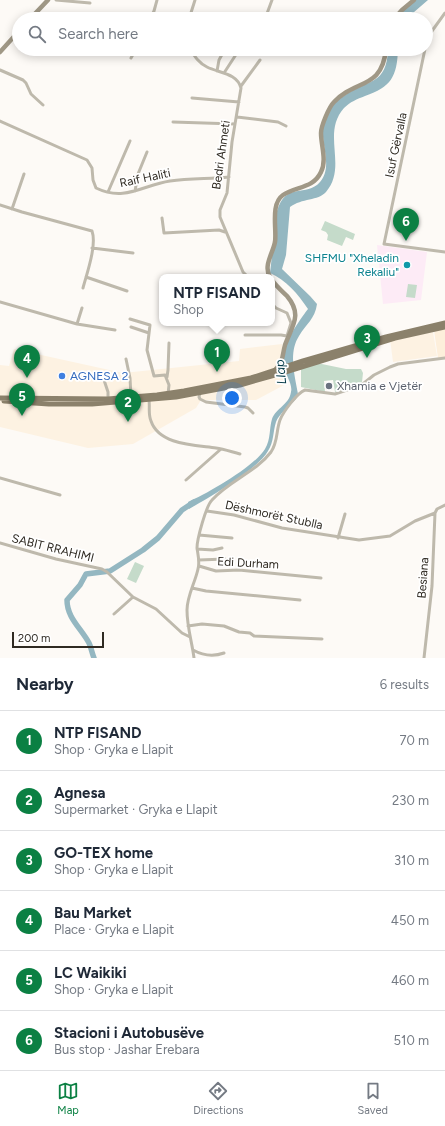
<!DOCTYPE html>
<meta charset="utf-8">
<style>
:root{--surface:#fff;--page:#f6f6f7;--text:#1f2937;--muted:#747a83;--line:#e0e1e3;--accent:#0b8043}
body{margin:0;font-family:Figtree,sans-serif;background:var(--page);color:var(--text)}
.scale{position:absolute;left:12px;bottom:10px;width:92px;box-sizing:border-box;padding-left:4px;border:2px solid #2f2a22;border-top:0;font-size:11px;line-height:14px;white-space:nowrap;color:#2f2a22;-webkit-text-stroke:3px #fff;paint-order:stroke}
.you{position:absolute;left:232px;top:398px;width:14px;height:14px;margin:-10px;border:3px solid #fff;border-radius:50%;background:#1a73e8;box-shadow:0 0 0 6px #1a73e833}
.badge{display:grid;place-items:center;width:26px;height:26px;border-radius:50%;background:var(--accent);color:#fff;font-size:13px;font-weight:700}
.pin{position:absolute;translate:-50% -33px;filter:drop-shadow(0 1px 2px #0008)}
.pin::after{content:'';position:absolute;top:21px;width:14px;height:12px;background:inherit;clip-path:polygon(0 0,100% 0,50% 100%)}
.popup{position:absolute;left:159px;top:274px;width:116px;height:52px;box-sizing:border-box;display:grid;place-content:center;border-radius:8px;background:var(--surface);filter:drop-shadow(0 1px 3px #0005);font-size:13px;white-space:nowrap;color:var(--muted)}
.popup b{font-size:15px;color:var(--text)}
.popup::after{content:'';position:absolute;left:50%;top:100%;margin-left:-8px;border:8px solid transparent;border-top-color:var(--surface)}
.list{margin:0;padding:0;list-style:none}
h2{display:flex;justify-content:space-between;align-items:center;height:52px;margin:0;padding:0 16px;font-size:17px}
h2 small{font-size:13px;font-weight:400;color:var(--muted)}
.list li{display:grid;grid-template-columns:26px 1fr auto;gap:12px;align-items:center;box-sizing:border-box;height:60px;padding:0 16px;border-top:1px solid var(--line)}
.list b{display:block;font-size:15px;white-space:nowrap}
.list p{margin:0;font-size:13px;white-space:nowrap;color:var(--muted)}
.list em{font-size:13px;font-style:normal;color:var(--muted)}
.icon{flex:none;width:22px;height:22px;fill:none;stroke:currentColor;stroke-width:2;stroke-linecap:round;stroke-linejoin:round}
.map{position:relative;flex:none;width:445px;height:658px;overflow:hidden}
.search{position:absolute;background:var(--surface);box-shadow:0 2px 10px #0003;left:12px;right:12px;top:12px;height:44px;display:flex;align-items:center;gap:10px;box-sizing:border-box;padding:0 14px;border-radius:22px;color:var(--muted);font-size:15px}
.sheet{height:412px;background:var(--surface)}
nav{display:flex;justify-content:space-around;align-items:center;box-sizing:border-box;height:56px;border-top:1px solid var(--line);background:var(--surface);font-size:11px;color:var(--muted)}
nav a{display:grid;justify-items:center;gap:2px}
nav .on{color:var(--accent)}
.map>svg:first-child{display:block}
.built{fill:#fdf2e2}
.education{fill:#fdebf6}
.medical{fill:#fdefdb}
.green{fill:#c5dbca}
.water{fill:#94b7c1}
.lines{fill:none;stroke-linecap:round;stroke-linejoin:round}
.river{stroke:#94b7c1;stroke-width:5.5}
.minor{stroke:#beb9ac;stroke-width:3}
.secondary{stroke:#a09886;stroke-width:4.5}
.primary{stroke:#8b816b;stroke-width:5}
.culture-dot{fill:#0f9aa8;stroke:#fff;stroke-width:1.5}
.shop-dot{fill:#3f7fe0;stroke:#fff;stroke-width:1.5}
.worship-dot{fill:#6b7280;stroke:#fff;stroke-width:1.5}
.labels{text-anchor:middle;stroke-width:3.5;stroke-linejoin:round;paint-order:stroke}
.street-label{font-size:12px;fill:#2f2a22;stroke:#fff}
.culture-label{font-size:12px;fill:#0d838f;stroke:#fff;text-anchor:end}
.shop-label{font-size:12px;fill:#366cbe;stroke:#fff;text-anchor:start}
.worship-label{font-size:12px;fill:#5b616d;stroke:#fff;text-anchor:start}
.water-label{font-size:13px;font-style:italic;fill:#063c49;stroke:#fff}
</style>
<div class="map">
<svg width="445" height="658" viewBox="0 0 445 658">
<rect width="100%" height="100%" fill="#fdfaf6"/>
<!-- built -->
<path class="built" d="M 433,332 L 437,356 L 393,362 L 390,339 Z
M 282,344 L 286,384 L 256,400 L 201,400 L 196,408 L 133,444 L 88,448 L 0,427 L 0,365 L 9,366 L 14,349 L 123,373 L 239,361 L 240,349 Z"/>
<!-- education -->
<path class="education" d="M 377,245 L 427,252 L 421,300 L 383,304 Z"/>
<!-- medical -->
<path class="medical" d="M 445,329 L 445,357 L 438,358 L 434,330 Z"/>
<!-- green -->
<path class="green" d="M 325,221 L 355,234 L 353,240 L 346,237 L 342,246 L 327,240 L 328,235 L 326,232 L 321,230 Z
M 408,284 L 417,285 L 415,298 L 406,297 Z
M 317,363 L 346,369 L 361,369 L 363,373 L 362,382 L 358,385 L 335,392 L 333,380 L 324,381 L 325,392 L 301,387 L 301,369 Z
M 135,562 L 144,566 L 136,583 L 127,579 Z"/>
<!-- water -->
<path class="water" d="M 413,0 L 428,0 L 406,19 L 395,19 Z
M 388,49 L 398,49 C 397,77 391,87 365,96 C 357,99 350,102 344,108 C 321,134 348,166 326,192 C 318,201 302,198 290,207 L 286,255 L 282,269 L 310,296 L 317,304 C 315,319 306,324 299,336 C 288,353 295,376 298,394 L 296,399 C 291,404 278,415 276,422 C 273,431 274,442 268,451 C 257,470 209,498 189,509 L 188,502 C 207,494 255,466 265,449 C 271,439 269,429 272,419 C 276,408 289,405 291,392 C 293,384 285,374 283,366 C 279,349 298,322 308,309 C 298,294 286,280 270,273 L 277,211 C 286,181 306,198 320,182 C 333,167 321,145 323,128 C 323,123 331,107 334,103 C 336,100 341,98 344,96 C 367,79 387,86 388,49 Z"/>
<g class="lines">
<!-- river -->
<path class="river" d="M 94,658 C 92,653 91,647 89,643 C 81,628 67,618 67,600 L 80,585 L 86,574 L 110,571 L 143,550 L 158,538 L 182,510 L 194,502"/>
<!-- minor -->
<path class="minor" d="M 56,0 L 90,3
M 136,14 L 151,17
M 150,19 L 154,11 L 157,0
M 189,19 L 195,0
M 265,19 L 272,0
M 426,45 L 432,31 L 445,13
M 190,49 C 195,57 199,63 207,67 C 219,73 237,73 241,88 L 232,142 L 227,193 L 220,210 L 220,217 L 243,272 L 248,277
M 425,49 L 384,244 L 445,252
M 131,58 L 136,49
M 0,70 L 23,80 L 26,83 L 31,94 L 43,105
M 217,71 L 219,60 L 225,49
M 224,73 L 237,53
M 241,86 L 260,60
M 192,98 L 239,102
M 237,117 L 278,122 L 286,126
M 0,121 L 87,160 L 92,168 L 93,180 L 96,188 C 125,202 143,185 170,181 C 190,178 209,179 229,177
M 173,122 L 235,124
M 135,191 L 138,174 L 147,152
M 108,192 L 130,141
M 0,205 L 22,212 L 92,231 C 97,245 87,273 83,288
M 12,209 L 24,174
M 162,218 L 164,233 L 219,230 L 225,232
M 92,248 L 133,253
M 86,277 L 127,291
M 0,302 L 77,324 L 115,330
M 130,319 L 150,325 L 147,350 L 154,376 L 165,375 L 169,385 L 168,394
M 77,324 L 82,308
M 131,327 L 149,333
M 245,335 L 281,335 L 287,336 L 291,323 L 287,313 L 276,308 L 272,304
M 126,359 L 130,378 L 131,397
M 167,377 L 168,370 L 169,343
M 200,393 L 199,397 L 200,399 L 206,402 L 245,407 L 248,408 L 253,413
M 108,399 L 108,392 L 104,380 L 105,379 L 116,376
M 149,400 C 150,407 148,414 151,421 C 159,445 195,445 216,448 C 224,449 232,452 240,454
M 0,478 L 60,495
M 186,480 L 221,449
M 207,511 L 234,515 L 282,528 L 359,540 L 390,536 L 415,521 L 435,513
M 199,535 L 232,538
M 338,538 L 345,514
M 0,543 L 56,559 L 102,569 L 107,572 L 133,597 L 156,609 L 182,633 L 190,637
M 197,549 L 213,550 L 222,548
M 199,560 L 225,559
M 199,566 L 216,571 L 239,570 L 321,578
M 192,588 L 206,591 L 300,600
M 114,614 L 133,597
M 188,626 L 202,624 L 224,626 L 239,632 L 250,633 L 254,636 L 322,639
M 193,650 C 202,655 213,657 224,653
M 194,658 C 192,642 187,627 187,610 C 187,596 195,583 198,569 C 200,562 198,555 197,548 C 197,539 206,506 212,500 C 229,481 256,472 271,452 C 278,442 276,431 280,420 C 283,412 297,393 305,390 L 335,394 L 353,388 L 364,383 L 374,375 L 390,367 L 398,364 L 445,358
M 424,658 L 432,586 L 435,513 L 437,509 L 445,505"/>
<!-- secondary -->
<path class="secondary" d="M 30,19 L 48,0
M 394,19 L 402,10 L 414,0
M 0,52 L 19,31
M 270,277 C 263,266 273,253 275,242 C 277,229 270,204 283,195 C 296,186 313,189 321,172 C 327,160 321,146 321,133 C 321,126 329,107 334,102 C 355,79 382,90 386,49
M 272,280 C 276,286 282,291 287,296 C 303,315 292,326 285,345 C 282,356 284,361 275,370"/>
<!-- primary -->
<path class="primary" d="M 0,398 L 108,399 L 157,395 L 184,391 L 251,378 L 303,361 L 386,337 L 445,323
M 4,401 L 49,404 L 92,404 L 176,397 L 240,385 L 282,373 L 395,338 L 445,327"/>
</g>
<!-- markers -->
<circle class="culture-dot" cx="407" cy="265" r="4"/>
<circle class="shop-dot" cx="62" cy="376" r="4"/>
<circle class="worship-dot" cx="329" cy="386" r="4"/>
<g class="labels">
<!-- street labels -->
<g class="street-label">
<text transform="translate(396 145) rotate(-78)" y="4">Isuf Gërvalla</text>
<text transform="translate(221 155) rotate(-82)" y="4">Bedri Ahmeti</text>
<text transform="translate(145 178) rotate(-12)" y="4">Raif Haliti</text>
<text transform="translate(274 515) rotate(12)" y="4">Dëshmorët Stublla</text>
<text transform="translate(53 548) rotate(14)" y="4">SABIT RRAHIMI</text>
<text transform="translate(248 563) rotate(3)" y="4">Edi Durham</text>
<text transform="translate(423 578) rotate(-86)" y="4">Besiana</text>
</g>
<!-- culture labels -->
<g class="culture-label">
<text x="399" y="262">SHFMU "Xheladin<tspan x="399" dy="14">Rekaliu"</tspan></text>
</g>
<!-- shop labels -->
<g class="shop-label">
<text x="70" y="380">AGNESA 2</text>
</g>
<!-- worship labels -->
<g class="worship-label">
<text x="337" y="390">Xhamia e Vjetër</text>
</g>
<!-- water labels -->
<g class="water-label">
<text transform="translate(280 372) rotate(-96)" y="5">Llap</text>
</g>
</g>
</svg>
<div class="scale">200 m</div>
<div class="you"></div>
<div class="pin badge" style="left:217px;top:372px">1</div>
<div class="popup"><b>NTP FISAND</b>Shop</div>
<div class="pin badge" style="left:128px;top:422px">2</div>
<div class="pin badge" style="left:367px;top:358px">3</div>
<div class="pin badge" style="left:27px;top:378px">4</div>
<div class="pin badge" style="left:22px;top:416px">5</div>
<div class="pin badge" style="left:406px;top:241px">6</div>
<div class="search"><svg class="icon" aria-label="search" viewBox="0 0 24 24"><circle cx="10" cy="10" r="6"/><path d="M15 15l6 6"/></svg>Search here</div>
</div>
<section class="sheet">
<h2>Nearby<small>6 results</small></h2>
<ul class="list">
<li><span class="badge">1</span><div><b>NTP FISAND</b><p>Shop · Gryka e Llapit</p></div><em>70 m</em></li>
<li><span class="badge">2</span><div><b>Agnesa</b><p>Supermarket · Gryka e Llapit</p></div><em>230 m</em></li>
<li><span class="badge">3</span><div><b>GO-TEX home</b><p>Shop · Gryka e Llapit</p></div><em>310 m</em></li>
<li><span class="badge">4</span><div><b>Bau Market</b><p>Place · Gryka e Llapit</p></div><em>450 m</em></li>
<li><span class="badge">5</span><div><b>LC Waikiki</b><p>Shop · Gryka e Llapit</p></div><em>460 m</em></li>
<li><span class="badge">6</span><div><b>Stacioni i Autobusëve</b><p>Bus stop · Jashar Erebara</p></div><em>510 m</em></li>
</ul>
</section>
<nav>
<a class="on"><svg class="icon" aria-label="map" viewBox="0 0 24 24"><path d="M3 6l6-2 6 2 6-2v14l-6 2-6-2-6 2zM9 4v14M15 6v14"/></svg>Map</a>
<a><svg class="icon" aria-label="directions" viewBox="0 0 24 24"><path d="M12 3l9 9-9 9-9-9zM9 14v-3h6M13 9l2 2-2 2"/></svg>Directions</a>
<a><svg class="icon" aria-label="saved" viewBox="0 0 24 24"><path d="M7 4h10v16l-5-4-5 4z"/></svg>Saved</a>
</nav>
